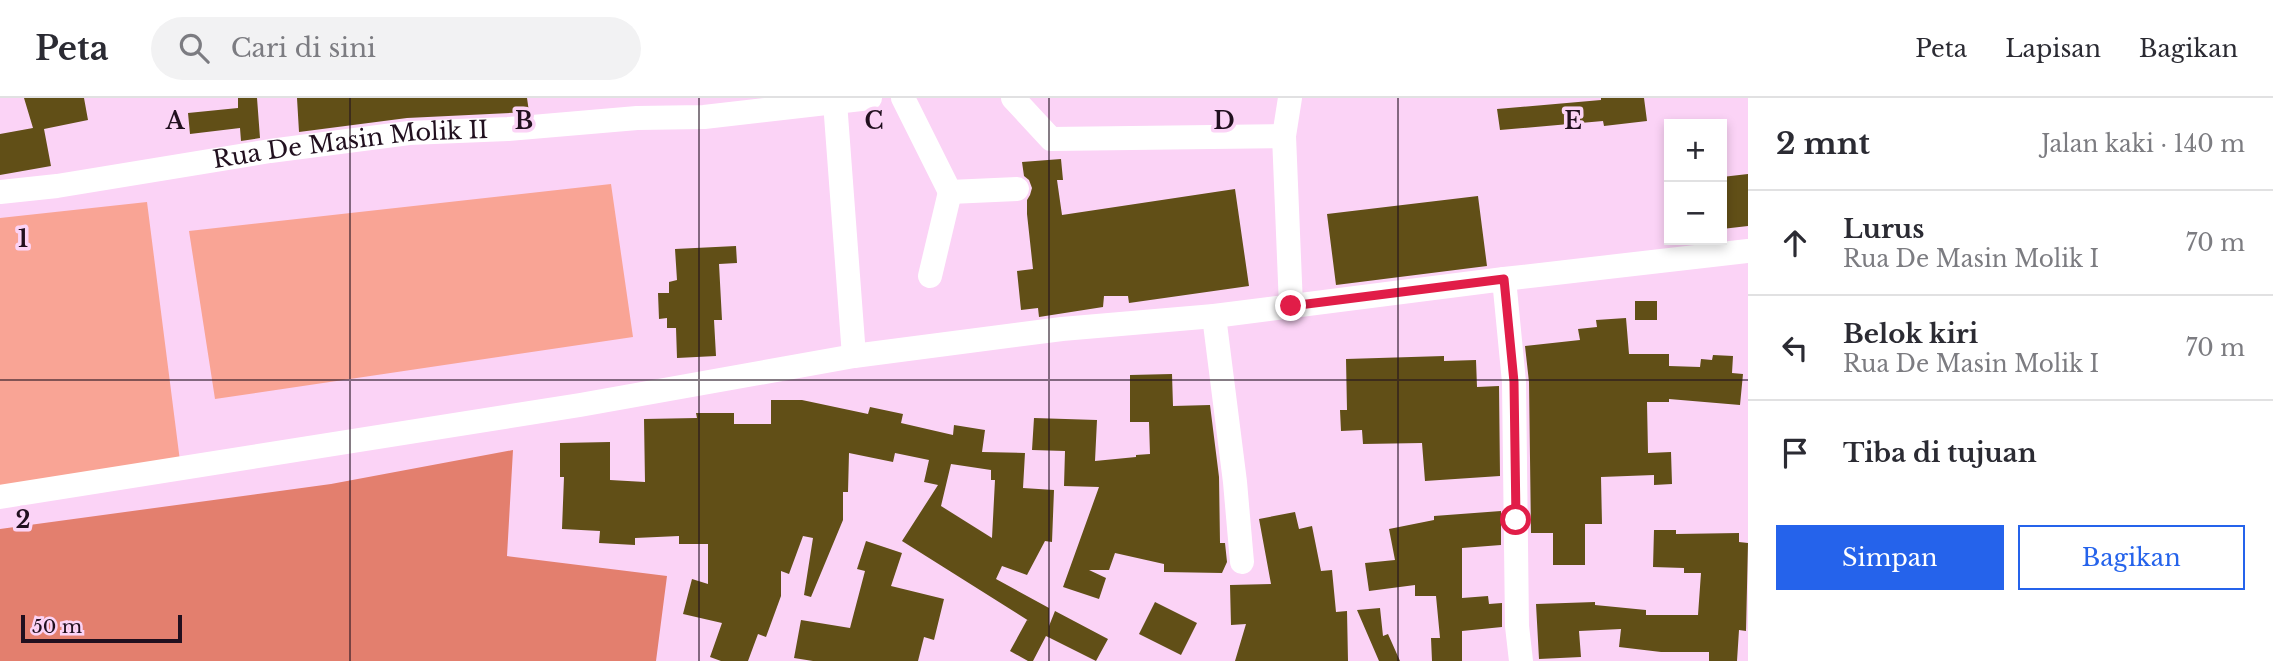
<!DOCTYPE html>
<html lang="id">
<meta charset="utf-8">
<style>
:root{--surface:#fff;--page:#f2f2f3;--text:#2b2b33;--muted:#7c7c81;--line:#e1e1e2;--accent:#2563eb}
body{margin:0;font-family:"Libre Baskerville",serif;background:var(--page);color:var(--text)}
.controls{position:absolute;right:21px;top:21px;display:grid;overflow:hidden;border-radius:0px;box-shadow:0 4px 10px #0003}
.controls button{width:63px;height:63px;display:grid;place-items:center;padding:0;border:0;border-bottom:2px solid var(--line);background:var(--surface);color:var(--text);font:35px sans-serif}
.scale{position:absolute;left:21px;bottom:18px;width:161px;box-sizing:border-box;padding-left:7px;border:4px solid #21101f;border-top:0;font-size:19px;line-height:24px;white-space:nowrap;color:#21101f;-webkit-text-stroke:5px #fbd3f6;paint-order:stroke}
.stop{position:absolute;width:21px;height:21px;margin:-16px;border:5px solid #e11d48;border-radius:50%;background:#fff}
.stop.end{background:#e11d48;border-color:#fff;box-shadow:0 2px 7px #0008}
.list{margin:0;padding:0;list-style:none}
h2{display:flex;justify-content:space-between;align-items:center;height:91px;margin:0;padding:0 28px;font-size:30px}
h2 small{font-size:23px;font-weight:400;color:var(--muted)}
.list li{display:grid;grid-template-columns:46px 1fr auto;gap:21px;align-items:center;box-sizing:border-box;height:105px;padding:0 28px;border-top:2px solid var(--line)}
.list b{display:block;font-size:26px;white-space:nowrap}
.list p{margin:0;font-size:23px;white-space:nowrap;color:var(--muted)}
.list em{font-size:23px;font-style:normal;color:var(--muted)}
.actions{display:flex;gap:14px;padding:21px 28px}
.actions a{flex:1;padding:16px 0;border:2px solid var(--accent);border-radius:0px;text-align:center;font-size:24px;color:var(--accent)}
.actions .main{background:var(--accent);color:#fff}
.icon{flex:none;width:38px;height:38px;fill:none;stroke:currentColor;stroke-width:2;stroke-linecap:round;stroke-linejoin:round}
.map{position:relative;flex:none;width:1748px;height:563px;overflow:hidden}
header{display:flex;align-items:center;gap:42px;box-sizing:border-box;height:98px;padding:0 35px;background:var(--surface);border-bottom:2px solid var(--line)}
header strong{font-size:33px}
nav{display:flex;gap:38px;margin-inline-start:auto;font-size:24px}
.search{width:490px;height:63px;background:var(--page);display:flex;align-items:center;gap:18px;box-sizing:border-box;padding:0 24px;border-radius:38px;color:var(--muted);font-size:26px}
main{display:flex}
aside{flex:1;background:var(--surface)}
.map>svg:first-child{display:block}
.green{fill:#f9a495}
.forest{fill:#e37f6e}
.building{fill:#614f17;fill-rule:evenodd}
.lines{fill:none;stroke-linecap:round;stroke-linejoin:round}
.minor{stroke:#fff;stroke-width:24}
.route{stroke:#e11d48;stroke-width:9}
.grid{fill:none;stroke:#21101f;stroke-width:2;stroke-opacity:0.55}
.labels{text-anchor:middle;stroke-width:7;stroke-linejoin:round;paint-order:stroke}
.street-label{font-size:24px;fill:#21101f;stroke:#fbd3f6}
.grid-label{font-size:23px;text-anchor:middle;font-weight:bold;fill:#21101f;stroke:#fbd3f6;stroke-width:7;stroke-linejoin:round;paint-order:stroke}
</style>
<header>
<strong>Peta</strong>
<div class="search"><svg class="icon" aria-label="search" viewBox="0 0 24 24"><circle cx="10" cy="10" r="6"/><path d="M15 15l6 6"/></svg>Cari di sini</div>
<nav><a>Peta</a><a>Lapisan</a><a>Bagikan</a></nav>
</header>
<main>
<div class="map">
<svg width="1748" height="563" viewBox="0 0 1748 563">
<rect width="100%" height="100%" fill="#fbd3f6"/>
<!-- green -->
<path class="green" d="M 611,86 L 633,239 L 215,301 L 189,133 Z
M 147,104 L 181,371 L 0,399 L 0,120 Z"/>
<!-- forest -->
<path class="forest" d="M 513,352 L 507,458 L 667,478 L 656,563 L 0,563 L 0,431 L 331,386 Z"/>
<!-- building -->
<path class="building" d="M 24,0 L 84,0 L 88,22 L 44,31 L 51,68 L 0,77 L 0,36 L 33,30 Z
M 238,0 L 257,0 L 260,40 L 241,43 L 240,30 L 190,36 L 188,15 L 238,10 Z
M 297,0 L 527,0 L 529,14 L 407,20 L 299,34 Z
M 1601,0 L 1644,0 L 1647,23 L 1604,28 L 1603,23 L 1500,32 L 1497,11 L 1601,2 Z
M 1061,61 L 1063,82 L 1057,82 L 1062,117 L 1235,91 L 1249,188 L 1129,205 L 1128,198 L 1104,198 L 1103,209 L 1039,219 L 1038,210 L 1021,212 L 1017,173 L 1033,171 L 1027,116 L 1027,102 L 1030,97 L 1032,90 L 1029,82 L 1024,78 L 1022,64 Z
M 1748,76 L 1748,128 L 1722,131 L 1722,79 Z
M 1478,98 L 1487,168 L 1336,187 L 1327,116 Z
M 736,148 L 737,165 L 719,166 L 722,222 L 714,222 L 716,258 L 677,260 L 676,230 L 667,230 L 667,220 L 659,221 L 658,195 L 669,195 L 669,184 L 677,182 L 675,151 Z
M 1635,203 L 1657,203 L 1657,222 L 1635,222 Z
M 1626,220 L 1629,256 L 1669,256 L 1669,268 L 1700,269 L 1701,261 L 1712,262 L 1713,257 L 1733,258 L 1732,275 L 1743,276 L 1740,307 L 1669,301 L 1669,304 L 1647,304 L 1648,355 L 1671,354 L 1672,386 L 1654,387 L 1654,377 L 1601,379 L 1602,426 L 1585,426 L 1585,467 L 1553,467 L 1553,435 L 1531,435 L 1529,284 L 1525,248 L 1580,242 L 1578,231 L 1597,229 L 1596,222 Z
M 1444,258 L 1444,263 L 1476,262 L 1477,289 L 1499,288 L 1500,378 L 1425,383 L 1422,345 L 1363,346 L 1362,332 L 1341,333 L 1340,312 L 1347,312 L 1346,261 Z
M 1172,276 L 1173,308 L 1210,307 L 1219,379 L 1220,445 L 1225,445 L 1227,464 L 1222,475 L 1164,474 L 1164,466 L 1115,455 L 1109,472 L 1089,472 L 1106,480 L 1099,501 L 1063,489 L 1099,389 L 1064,388 L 1065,353 L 1032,352 L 1034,320 L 1097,322 L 1095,363 L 1136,359 L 1136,357 L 1150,356 L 1149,324 L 1130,324 L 1130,277 Z
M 771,302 L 802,302 L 868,316 L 870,309 L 903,316 L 901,325 L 953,337 L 954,327 L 985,332 L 982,354 L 1025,355 L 1023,390 L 1054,392 L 1052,444 L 1045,443 L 1027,477 L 1002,468 L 996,481 L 1049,510 L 1049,528 L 1055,513 L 1108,541 L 1096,563 L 1046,538 L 1033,563 L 1028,563 L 1010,553 L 1027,522 L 1029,523 L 902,443 L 938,387 L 924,384 L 929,362 L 895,355 L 893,364 L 849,355 L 848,394 L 843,394 L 843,422 L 811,499 L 804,497 L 813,440 L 803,438 L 789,476 L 781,473 L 781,498 L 766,539 L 758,536 L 748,563 L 721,563 L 710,559 L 722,525 L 683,516 L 692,481 L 708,486 L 708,446 L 679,446 L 679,438 L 635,440 L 635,447 L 599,445 L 600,433 L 562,431 L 564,379 L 560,379 L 560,345 L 610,344 L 610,382 L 645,384 L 644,321 L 697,320 L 696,315 L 734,315 L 734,326 L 771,326 ZM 951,366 L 991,372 L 991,382 L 995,382 L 992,440 L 941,408 Z
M 1501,413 L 1501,447 L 1462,450 L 1462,500 L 1488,498 L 1489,506 L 1502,505 L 1502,529 L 1462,533 L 1462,563 L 1432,563 L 1431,540 L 1440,540 L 1436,498 L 1415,498 L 1415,487 L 1369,493 L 1365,465 L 1395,462 L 1389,431 L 1434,422 L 1434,418 Z
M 1295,414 L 1299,431 L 1312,428 L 1321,473 L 1332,472 L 1336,514 L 1347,513 L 1348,563 L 1235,563 L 1246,526 L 1231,527 L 1230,487 L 1271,486 L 1259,421 Z
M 1654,432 L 1676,432 L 1676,436 L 1739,435 L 1739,444 L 1748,445 L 1746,533 L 1739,532 L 1737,563 L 1709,563 L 1709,554 L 1661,554 L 1619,549 L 1621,531 L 1579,533 L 1581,559 L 1539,561 L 1536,506 L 1595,504 L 1595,507 L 1646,512 L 1646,517 L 1698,517 L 1701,475 L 1684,475 L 1684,470 L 1653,469 Z
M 866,443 L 902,455 L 891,488 L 944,501 L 934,542 L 924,539 L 918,563 L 813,563 L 794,560 L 801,522 L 850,530 L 865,473 L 857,471 Z
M 1155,504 L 1197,525 L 1181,557 L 1139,536 Z
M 1380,510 L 1383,538 L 1388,536 L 1400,563 L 1379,563 L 1357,512 Z"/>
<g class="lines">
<!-- minor -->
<g class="minor">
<path d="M 903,0 L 950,94 L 1017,91"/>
<path d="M 1013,0 L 1051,41 L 1284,38 L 1291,208"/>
<path d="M 835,4 L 854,258 L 1062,231 L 1214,218 L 1504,181 L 1514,284 L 1517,528 L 1521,563"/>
<path d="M 1284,38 L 1290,0"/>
<path id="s1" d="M 0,94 L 57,88 L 270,53 L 409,35 L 508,31 L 637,20 L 704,19 L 870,0"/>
<path d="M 930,178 L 950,94"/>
<path d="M 1504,181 L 1748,153"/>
<path d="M 1214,218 L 1235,384 L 1242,464"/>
<path d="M 0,399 L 580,307 L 854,258"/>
</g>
</g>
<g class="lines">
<!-- route -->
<path class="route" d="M 1291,208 L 1504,181 L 1514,284 L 1516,422"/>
</g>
<!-- grid -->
<path class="grid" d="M 350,0 L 350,563M 699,0 L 699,563M 1049,0 L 1049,563M 1398,0 L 1398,563M 0,282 L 1748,282"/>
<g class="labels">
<!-- street labels -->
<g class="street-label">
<text dy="8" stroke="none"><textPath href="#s1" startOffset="354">Rua De Masin Molik II</textPath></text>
</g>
</g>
<g class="grid-label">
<text x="175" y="31">A</text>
<text x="524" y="31">B</text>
<text x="874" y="31">C</text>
<text x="1224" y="31">D</text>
<text x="1573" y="31">E</text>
<text x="23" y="149">1</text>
<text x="23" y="430">2</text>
</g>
</svg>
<div class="controls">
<button>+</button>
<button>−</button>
</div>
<div class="scale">50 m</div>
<div class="stop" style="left:1516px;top:422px"></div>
<div class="stop end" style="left:1291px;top:208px"></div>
</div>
<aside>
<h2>2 mnt<small>Jalan kaki · 140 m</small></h2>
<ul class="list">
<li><svg class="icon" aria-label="ahead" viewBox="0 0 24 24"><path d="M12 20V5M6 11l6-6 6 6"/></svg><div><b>Lurus</b><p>Rua De Masin Molik I</p></div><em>70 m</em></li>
<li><svg class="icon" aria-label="left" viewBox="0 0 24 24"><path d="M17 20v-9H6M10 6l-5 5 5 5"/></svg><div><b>Belok kiri</b><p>Rua De Masin Molik I</p></div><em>70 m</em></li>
<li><svg class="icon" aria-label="arrive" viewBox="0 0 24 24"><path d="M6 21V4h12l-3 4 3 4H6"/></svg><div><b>Tiba di tujuan</b></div></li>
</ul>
<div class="actions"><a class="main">Simpan</a><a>Bagikan</a></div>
</aside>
</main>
